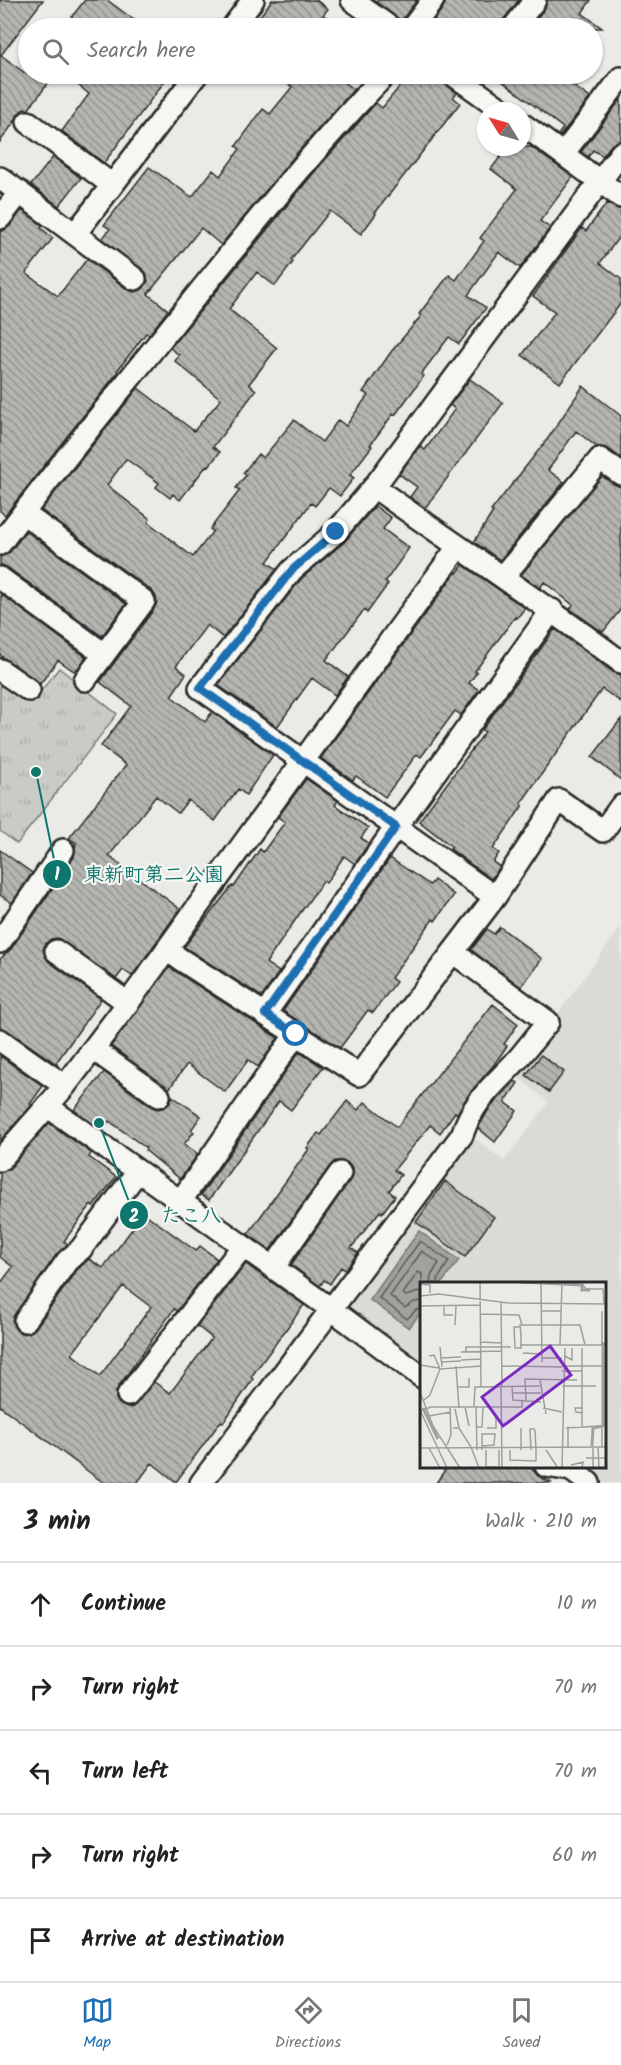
<!DOCTYPE html>
<meta charset="utf-8">
<style>
:root{--surface:#fff;--page:#f6f6f6;--text:#222;--muted:#767676;--line:#e0e0e0;--accent:#1f6fb2}
body{margin:0;font-family:Kalam,"Klee One",sans-serif;background:var(--page);color:var(--text)}
.compass{position:absolute;left:477px;top:102px;width:54px;height:54px;border-radius:50%;background:var(--surface);box-shadow:0 2px 4px #0004;rotate:307deg}
.stop{position:absolute;width:18px;height:18px;margin:-14px;border:4px solid #1f6fb2;border-radius:50%;background:#fff}
.stop.end{background:#1f6fb2;border-color:#fff;box-shadow:0 2px 6px #0008}
.list{margin:0;padding:0;list-style:none}
h2{display:flex;justify-content:space-between;align-items:center;height:78px;margin:0;padding:0 24px;font-size:26px}
h2 small{font-size:20px;font-weight:400;color:var(--muted)}
.list li{display:grid;grid-template-columns:39px 1fr auto;gap:18px;align-items:center;box-sizing:border-box;height:84px;padding:0 24px;border-top:2px solid var(--line)}
.list b{display:block;font-size:22px;white-space:nowrap}
.list em{font-size:20px;font-style:normal;color:var(--muted)}
.icon{flex:none;width:33px;height:33px;fill:none;stroke:currentColor;stroke-width:2;stroke-linecap:round;stroke-linejoin:round}
.map{position:relative;flex:none;width:621px;height:1483px;overflow:hidden}
.search{position:absolute;background:var(--surface);box-shadow:0 2px 4px #0004;left:18px;right:18px;top:18px;height:66px;display:flex;align-items:center;gap:15px;box-sizing:border-box;padding:0 21px;border-radius:33px;color:var(--muted);font-size:22px}
.sheet{height:498px;background:var(--surface)}
nav{display:flex;justify-content:space-around;align-items:center;box-sizing:border-box;height:84px;border-top:2px solid var(--line);background:var(--surface);font-size:16px;color:var(--muted)}
nav a{display:grid;justify-items:center;gap:3px}
nav .on{color:var(--accent)}
.map>svg:first-child{display:block}
.built{fill:#dadad6}
.park{fill:url(#park-tufts);stroke:#7a7a79;stroke-width:1.5}
.water{fill:#a1a19e;stroke:#727270;stroke-width:1.5}
.lines{fill:none;stroke-linecap:round;stroke-linejoin:round}
.shore{stroke:#5a5a59;stroke-width:1.5}
.building{fill:url(#building-back-hatch);stroke:#2b2b2b;stroke-width:1.5;fill-rule:evenodd}
.street-casing{stroke:#2b2b2b;stroke-width:26}
.street{stroke:#f6f6f2;stroke-width:21}
.route{stroke:#1f6fb2;stroke-width:8}
.inset-river{fill:none;stroke:#a1a19e;stroke-width:3}
.inset-road{fill:none;stroke:#9e9e9b;stroke-width:1.5}
.view{fill:#7b2cbf;fill-opacity:0.15;stroke:#7b2cbf;stroke-width:3}
.inset-edge{fill:none;stroke:#2b2b2b;stroke-width:3}
.leader{fill:none;stroke:#0f766e;stroke-width:2}
.callout-dot{fill:#0f766e;stroke:#f6f6f2;stroke-width:2}
.mark-label{font-size:18px;text-anchor:middle;font-weight:bold;fill:#fff}
.callout-label{font-size:20px;text-anchor:middle;font-weight:bold;fill:#0f766e;stroke:#f6f6f2;stroke-width:4.5;stroke-linejoin:round;paint-order:stroke}
</style>
<div class="map">
<svg width="621" height="1483" viewBox="0 0 621 1483">
<defs>
<pattern id="park-tufts" width="24" height="20" patternUnits="userSpaceOnUse" patternTransform="scale(1.5)"><rect width="24" height="20" fill="#cacac7"/><path d="M3 7l-1-3M5 7V3M7 7l1-3M15 17l-1-3M17 17v-4M19 17l1-3" fill="none" stroke="#aeaeab"/></pattern>
<pattern id="building-back-hatch" width="6" height="6" patternUnits="userSpaceOnUse" patternTransform="scale(1.5)"><rect width="6" height="6" fill="#b4b4b1"/><path d="M-1 5l2 2M0 0l6 6M5-1l2 2" fill="none" stroke="#939390"/></pattern>
</defs>
<rect width="100%" height="100%" fill="#eaeae6"/>
<filter id="ink" filterUnits="userSpaceOnUse"><feTurbulence type="fractalNoise" baseFrequency=".0167" numOctaves="2"/><feDisplacementMap in="SourceGraphic" scale="12" xChannelSelector="R" yChannelSelector="G"/><feConvolveMatrix kernelMatrix="1 2 1 2 8 2 1 2 1" color-interpolation-filters="sRGB"/></filter>
<g filter="url(#ink)">
<!-- built -->
<path class="built" d="M 621,927 L 621,1483 L 601,1483 L 579,1467 L 604,1466 L 604,1284 L 422,1284 L 421,1364 L 343,1305 L 469,1134 L 504,1161 L 549,1102 L 518,1077 L 558,1024 L 554,1019 Z"/>
<!-- park -->
<path class="park" d="M 59,668 L 117,714 L 17,844 L 0,831 L 0,687 L 12,671 L 40,692 Z"/>
<!-- water -->
<path class="water" d="M 419,1231 L 459,1260 L 442,1283 L 422,1284 L 421,1312 L 409,1328 L 370,1300 Z"/>
<g class="lines">
<!-- shore -->
<path class="shore" d="M 422,1287 L 422,1274 L 418,1272 L 403,1294 L 406,1296 L 422,1291
M 422,1301 L 414,1302 L 405,1308 L 390,1296 L 422,1251 L 439,1263 L 431,1276 L 430,1284
M 422,1309 L 416,1310 L 407,1319 L 379,1298 L 420,1241 L 449,1261 L 438,1279 L 438,1284"/>
</g>
<!-- building -->
<path class="building" d="M 0,0 L 43,0 L 1,55 L 26,74 L 55,74 L 28,110 L 25,108 L 18,114 L 15,121 L 0,142 Z
M 85,0 L 107,0 L 145,28 L 63,28 Z
M 272,0 L 316,0 L 328,9 L 323,15 L 342,28 L 251,28 Z
M 378,0 L 417,0 L 401,21 L 376,2 Z
M 446,0 L 519,0 L 503,20 L 501,28 L 428,28 L 443,8 Z
M 547,0 L 591,0 L 582,13 L 602,28 L 529,28 L 545,8 Z
M 87,74 L 170,74 L 104,163 L 62,131 L 89,94 L 78,85 Z
M 274,74 L 333,74 L 354,89 L 297,153 L 221,245 L 201,228 L 148,294 L 168,310 L 149,335 L 146,333 L 117,371 L 118,372 L 5,515 L 0,511 L 0,233 L 10,226 L 22,210 L 43,226 L 41,228 L 53,238 L 26,273 L 58,296 L 87,259 L 127,289 L 134,292 L 141,290 L 148,281 L 146,273 L 102,239 L 110,229 L 104,225 L 149,167 L 192,197 L 213,170 L 220,176 L 240,149 L 236,146 L 263,109 L 270,114 L 292,87 Z
M 410,74 L 434,74 L 457,93 L 453,97 L 460,103 L 375,213 L 376,214 L 361,234 L 330,211 L 291,260 L 293,262 L 275,286 L 257,272 L 229,309 L 277,348 L 249,384 L 256,390 L 213,447 L 220,452 L 209,466 L 207,465 L 180,500 L 173,494 L 170,498 L 156,487 L 159,483 L 126,459 L 107,485 L 150,519 L 148,522 L 193,557 L 213,531 L 210,529 L 240,490 L 236,488 L 246,475 L 243,473 L 258,454 L 263,458 L 294,420 L 322,442 L 338,420 L 346,426 L 368,395 L 363,392 L 391,352 L 421,316 L 419,314 L 449,275 L 456,280 L 484,241 L 480,238 L 517,189 L 491,169 L 508,147 L 531,147 L 573,177 L 540,221 L 550,228 L 520,268 L 499,252 L 468,295 L 486,308 L 459,344 L 449,337 L 421,374 L 424,376 L 395,415 L 393,414 L 370,445 L 372,446 L 350,475 L 354,478 L 340,496 L 329,488 L 315,506 L 311,503 L 267,562 L 277,569 L 223,638 L 207,625 L 176,666 L 186,674 L 171,696 L 205,722 L 212,712 L 273,755 L 246,795 L 238,789 L 215,821 L 188,800 L 178,813 L 156,796 L 109,856 L 180,909 L 132,976 L 123,970 L 116,979 L 58,938 L 51,939 L 45,944 L 43,950 L 48,961 L 101,999 L 56,1063 L 58,1065 L 7,1030 L 0,1027 L 0,959 L 11,949 L 74,857 L 76,843 L 69,838 L 126,765 L 101,746 L 131,706 L 100,682 L 154,609 L 157,602 L 155,595 L 152,591 L 41,510 L 138,388 L 194,431 L 221,399 L 175,361 L 179,355 L 170,348 L 317,169 L 376,103 L 382,108 Z
M 493,74 L 557,74 L 590,98 L 560,136 L 558,135 L 563,128 Z
M 621,99 L 621,140 L 611,145 L 603,156 L 593,150 L 588,157 L 581,152 Z
M 53,157 L 81,178 L 59,206 L 31,185 Z
M 607,203 L 621,210 L 621,234 L 600,263 L 621,279 L 621,303 L 560,383 L 522,355 L 555,312 L 533,296 L 582,228 L 586,231 Z
M 470,379 L 503,403 L 425,508 L 410,497 L 417,487 L 399,474 L 420,446 L 425,450 L 455,409 L 450,405 Z
M 583,386 L 621,416 L 621,458 L 607,448 L 597,447 L 576,431 L 548,470 L 564,482 L 500,560 L 474,542 L 493,512 L 491,511 L 549,437 Z
M 602,476 L 614,484 L 621,487 L 621,609 L 603,632 L 570,609 L 573,605 L 544,582 L 540,588 L 521,575 Z
M 375,506 L 391,518 L 383,529 L 409,548 L 385,582 L 388,584 L 367,613 L 364,610 L 326,660 L 348,677 L 335,695 L 312,678 L 277,727 L 218,685 L 301,579 L 344,542 Z
M 26,531 L 126,604 L 102,636 L 8,568 L 0,564 L 0,557 L 10,552 Z
M 463,565 L 525,608 L 517,618 L 515,617 L 475,671 L 477,672 L 469,683 L 479,690 L 461,715 L 455,711 L 421,757 L 417,754 L 385,797 L 356,776 L 353,780 L 321,758 L 456,572 L 457,573 Z
M 1,594 L 86,657 L 79,667 L 74,671 L 58,660 L 40,684 L 36,680 L 0,655 Z
M 555,629 L 613,672 L 621,675 L 621,702 L 602,689 L 521,803 L 523,805 L 493,849 L 499,853 L 493,862 L 500,867 L 491,879 L 450,849 L 452,847 L 419,821 L 485,732 L 482,730 Z
M 621,719 L 621,780 L 592,757 Z
M 306,779 L 338,801 L 335,805 L 368,828 L 361,838 L 369,843 L 355,864 L 344,856 L 326,883 L 323,881 L 298,916 L 266,963 L 279,972 L 262,997 L 184,947 L 232,886 L 234,887 L 260,849 L 263,852 L 285,822 L 278,817 Z
M 0,850 L 32,873 L 12,903 L 0,895 Z
M 390,858 L 430,885 L 434,880 L 454,895 L 435,921 L 433,919 L 391,978 L 396,982 L 373,1013 L 368,1010 L 340,1048 L 283,1011 Z
M 500,927 L 542,959 L 521,987 L 471,950 L 487,929 L 494,934 Z
M 169,967 L 278,1038 L 258,1067 L 248,1060 L 225,1092 L 187,1064 L 169,1089 L 111,1046 Z
M 493,1004 L 518,1024 L 504,1044 L 507,1046 L 493,1066 L 469,1094 L 457,1114 L 455,1112 L 440,1133 L 430,1125 L 394,1170 L 401,1175 L 389,1191 L 395,1196 L 382,1213 L 380,1211 L 351,1248 L 358,1253 L 345,1270 L 341,1267 L 330,1284 L 324,1280 L 320,1286 L 291,1265 L 350,1180 L 353,1175 L 352,1168 L 347,1162 L 335,1161 L 330,1166 L 270,1250 L 248,1234 L 309,1149 L 307,1148 L 318,1133 L 321,1135 L 347,1101 L 358,1110 L 365,1102 L 397,1127 Z
M 299,1052 L 323,1067 L 291,1110 L 279,1101 L 209,1200 L 201,1195 Z
M 541,1055 L 564,1072 L 549,1092 L 526,1075 Z
M 0,1056 L 43,1086 L 30,1104 L 32,1105 L 0,1141 Z
M 104,1072 L 152,1107 L 158,1109 L 165,1107 L 170,1103 L 172,1096 L 201,1116 L 191,1130 L 194,1132 L 184,1144 L 198,1154 L 180,1179 L 145,1150 L 146,1148 L 109,1121 L 102,1130 L 74,1110 Z
M 515,1081 L 518,1083 L 505,1102 L 517,1111 L 495,1142 L 478,1128 L 489,1109 Z
M 49,1123 L 91,1153 L 89,1157 L 116,1177 L 93,1207 L 91,1205 L 64,1241 L 68,1244 L 57,1254 L 15,1314 L 12,1320 L 17,1331 L 24,1334 L 35,1329 L 77,1270 L 89,1259 L 103,1268 L 144,1213 L 196,1251 L 200,1246 L 217,1259 L 177,1311 L 174,1309 L 118,1387 L 116,1393 L 116,1399 L 121,1405 L 127,1408 L 133,1407 L 154,1382 L 170,1393 L 212,1338 L 197,1326 L 246,1264 L 304,1305 L 251,1377 L 253,1379 L 223,1423 L 221,1421 L 176,1482 L 152,1463 L 137,1483 L 104,1483 L 0,1406 L 0,1284 L 13,1267 L 0,1257 L 0,1172 L 10,1168 ZM 123,1286 L 151,1307 L 100,1376 L 72,1354 Z
M 445,1181 L 494,1217 L 465,1257 L 416,1222 Z
M 447,1467 L 530,1467 L 538,1476 L 552,1483 L 436,1483 Z"/>
<g class="lines">
<defs>
<path id="street" d="M 352,0 L 391,28
M 232,28 L 253,0
M 412,28 L 433,0
M 513,28 L 535,0
M 452,74 L 504,111
M 28,122 L 112,185
M 522,124 L 621,197
M 563,154 L 621,78
M 0,178 L 135,279
M 0,218 L 20,192
M 75,234 L 197,74
M 374,487 C 456,546 540,601 621,662
M 23,513 L 144,601 L 85,680
M 0,544 C 58,465 122,389 183,312 C 249,231 313,149 386,74
M 503,577 L 600,459 L 621,474
M 0,578 L 104,654
M 0,670 L 29,690
M 495,897 L 200,688 L 292,570 L 336,532 L 374,487 L 621,153
M 0,942 L 63,850
M 166,950 L 359,1075 L 495,897 L 559,800 L 603,831 L 621,806
M 56,951 L 128,1003
M 265,1014 L 396,827 L 552,610
M 0,1040 L 65,1086
M 93,1049 L 159,1096
M 47,1106 L 331,1309 L 422,1377
M 0,1160 L 65,1086 L 128,1003 L 458,547
M 180,1202 L 296,1034
M 273,1268 L 340,1173
M 25,1321 L 67,1261 L 81,1249 L 137,1172
M 128,1395 L 243,1246
M 546,1466 L 571,1470 L 589,1483
M 201,1483 L 462,1135 C 474,1099 494,1085 518,1059 C 528,1047 538,1034 548,1022 L 454,953"/>
</defs>
<!-- street casing -->
<use href="#street" class="street-casing"/>
<!-- street -->
<use href="#street" class="street"/>
</g>
</g>
<g class="lines" filter="url(#ink)">
<!-- route -->
<path class="route" d="M 296,1034 L 265,1014 L 396,827 L 200,688 L 292,570 L 336,532"/>
</g>
<!-- overview -->
<g transform="translate(420 1282)">
<rect width="186" height="186" fill="#eaeae6"/>
<path class="inset-river" d="M 100,0 L 162,3 L 162,8 L 170,8M 3,126 L 18,157M 172,164 L 173,146 L 183,144 L 183,60"/>
<path class="inset-road" d="M 0,0 L 0,23M 60,0 L 61,105M 134,0 L 142,1 L 140,63M 0,2 L 10,3 L 10,11M 121,2 L 122,80M 162,2 L 166,7 L 183,7 L 184,22M 0,14 L 19,12 L 88,21 L 186,22M 81,20 L 82,105M 24,23 L 24,33 L 33,33M 0,24 L 60,23M 121,29 L 141,29M 182,29 L 182,63M 60,32 L 99,33 L 102,43 L 160,43 L 165,63M 100,42 L 101,54 L 101,66 L 95,66 L 94,45 L 100,45M 35,43 L 36,24M 61,60 L 81,61M 101,63 L 121,63M 122,63 L 186,63M 20,65 L 22,85M 41,70 L 81,69M 46,70 L 46,65 L 91,65M 103,71 L 122,72M 145,74 L 152,78 L 152,66M 20,76 L 41,75M 122,76 L 142,76M 41,78 L 61,77M 21,80 L 41,79M 0,83 L 19,86M 36,84 L 39,126M 82,84 L 142,85M 142,84 L 186,84M 20,87 L 61,84M 142,89 L 162,89M 120,98 L 126,132M 142,104 L 176,104M 162,104 L 162,145M 162,104 L 162,66M 37,105 L 49,105 L 49,96M 81,105 L 82,186M 92,105 L 93,118 L 121,120M 0,110 L 13,144 L 40,186M 92,111 L 121,111M 4,118 L 10,113 L 20,87 L 14,73 L 9,74M 106,118 L 105,97 L 157,98M 54,124 L 55,105 L 120,104M 56,124 L 57,168M 45,125 L 49,144M 123,126 L 142,130M 35,127 L 39,146M 0,128 L 27,186M 0,129 L 11,125 L 102,125 L 102,118M 163,131 L 156,130 L 155,126 L 163,126M 9,134 L 31,130M 57,145 L 62,145 L 63,125M 33,146 L 39,146 L 51,165 L 59,186M 67,146 L 76,146 L 76,135M 101,146 L 101,168M 146,146 L 179,144M 115,148 L 116,168M 27,163 L 31,153 L 30,126M 62,164 L 74,163 L 75,152 L 62,152 L 62,168M 178,165 L 179,186M 182,165 L 182,145M 0,166 L 186,165M 9,166 L 20,186M 148,166 L 148,145M 66,168 L 66,185 L 79,185 L 79,168M 90,168 L 90,178 L 116,179 L 116,168M 111,168 L 110,147 L 115,147M 126,168 L 138,186M 166,176 L 186,176M 151,183 L 163,180 L 162,186M 142,186 L 145,66M 173,186 L 173,165"/>
<path class="view" d="M 130,64 L 151,93 L 83,144 L 62,115 Z"/>
<rect width="186" height="186" class="inset-edge"/>
</g>
<!-- callouts -->
<path class="leader" d="M36 772L57 874M99 1123L134 1215"/>
<g class="callout-dot">
<circle cx="36" cy="772" r="6"/>
<circle cx="99" cy="1123" r="6"/>
<circle cx="57" cy="874" r="15"/>
<circle cx="134" cy="1215" r="15"/>
</g>
<g class="mark-label">
<text x="57" y="880">1</text>
<text x="134" y="1222">2</text>
</g>
<g class="callout-label">
<text x="154" y="881">東新町第二公園</text>
<text x="191" y="1222">たこ八</text>
</g>
</svg>
<svg class="compass" viewBox="-18 -18 36 36"><path d="M0-13l5 13h-10z" fill="#e53935"/><path d="M0 13l5-13h-10z" fill="#767676"/></svg>
<div class="stop" style="left:296px;top:1034px"></div>
<div class="stop end" style="left:336px;top:532px"></div>
<div class="search"><svg class="icon" aria-label="search" viewBox="0 0 24 24"><circle cx="10" cy="10" r="6"/><path d="M15 15l6 6"/></svg>Search here</div>
</div>
<section class="sheet">
<h2>3 min<small>Walk · 210 m</small></h2>
<ul class="list">
<li><svg class="icon" aria-label="ahead" viewBox="0 0 24 24"><path d="M12 20V5M6 11l6-6 6 6"/></svg><div><b>Continue</b></div><em>10 m</em></li>
<li><svg class="icon" aria-label="right" viewBox="0 0 24 24"><path d="M7 20v-9h11M14 6l5 5-5 5"/></svg><div><b>Turn right</b></div><em>70 m</em></li>
<li><svg class="icon" aria-label="left" viewBox="0 0 24 24"><path d="M17 20v-9H6M10 6l-5 5 5 5"/></svg><div><b>Turn left</b></div><em>70 m</em></li>
<li><svg class="icon" aria-label="right" viewBox="0 0 24 24"><path d="M7 20v-9h11M14 6l5 5-5 5"/></svg><div><b>Turn right</b></div><em>60 m</em></li>
<li><svg class="icon" aria-label="arrive" viewBox="0 0 24 24"><path d="M6 21V4h12l-3 4 3 4H6"/></svg><div><b>Arrive at destination</b></div></li>
</ul>
</section>
<nav>
<a class="on"><svg class="icon" aria-label="map" viewBox="0 0 24 24"><path d="M3 6l6-2 6 2 6-2v14l-6 2-6-2-6 2zM9 4v14M15 6v14"/></svg>Map</a>
<a><svg class="icon" aria-label="directions" viewBox="0 0 24 24"><path d="M12 3l9 9-9 9-9-9zM9 14v-3h6M13 9l2 2-2 2"/></svg>Directions</a>
<a><svg class="icon" aria-label="saved" viewBox="0 0 24 24"><path d="M7 4h10v16l-5-4-5 4z"/></svg>Saved</a>
</nav>
